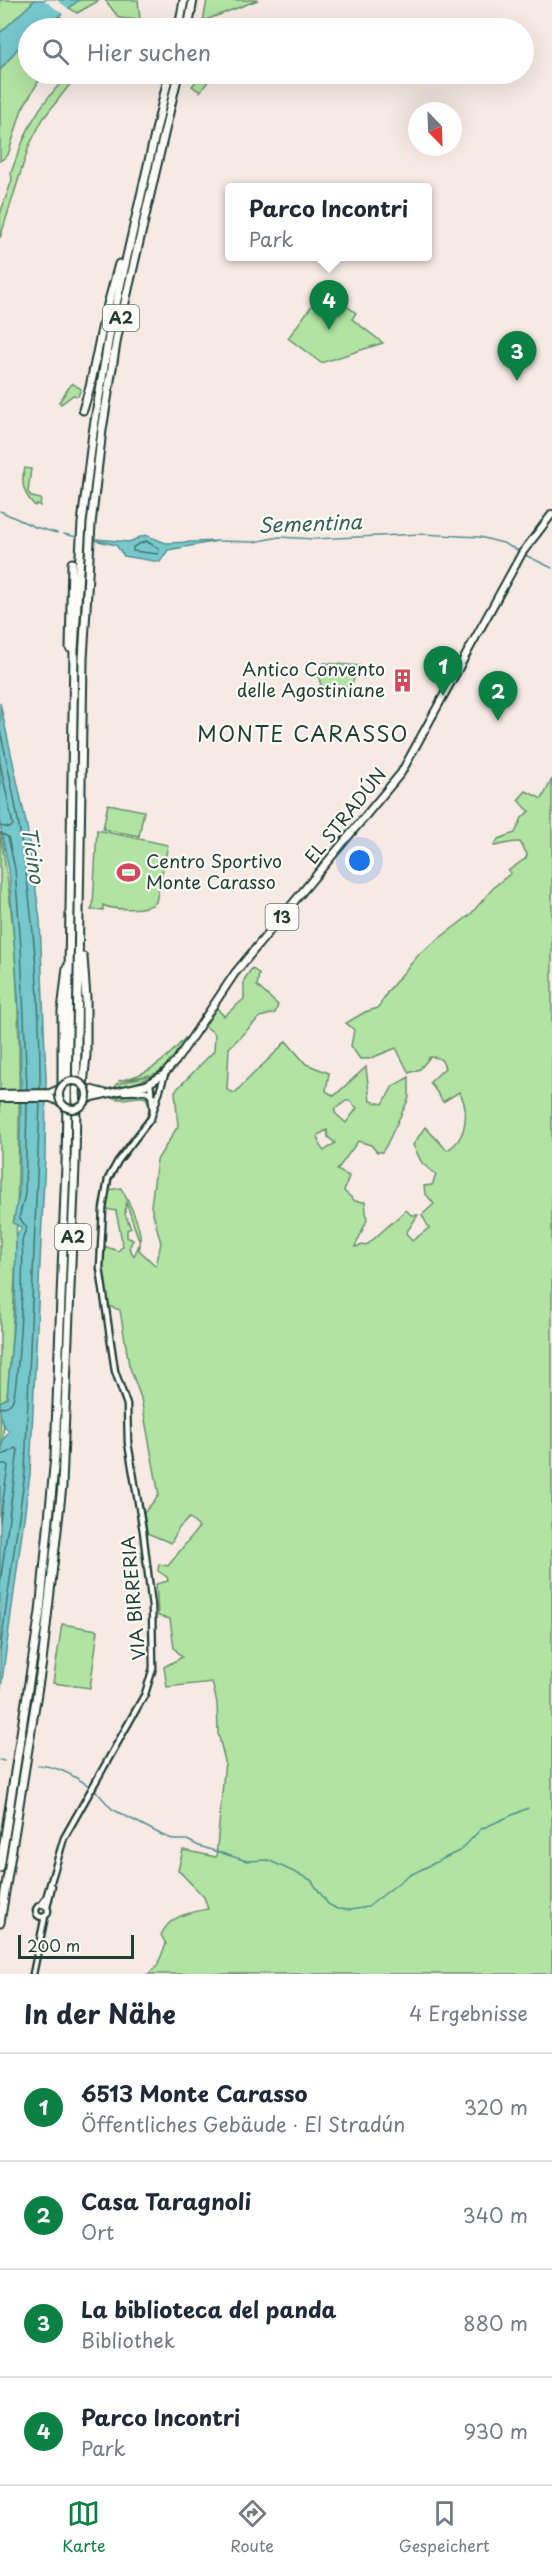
<!DOCTYPE html>
<html lang="de">
<meta charset="utf-8">
<style>
:root{--surface:#fff;--page:#f2f2f3;--text:#1f2937;--muted:#747a83;--line:#e0e1e3;--accent:#0b8043}
body{margin:0;font-family:"Playpen Sans",sans-serif;background:var(--page);color:var(--text)}
.compass{position:absolute;left:408px;top:102px;width:54px;height:54px;border-radius:50%;background:var(--surface);box-shadow:0 6px 24px #0002;rotate:157deg}
.scale{position:absolute;left:18px;bottom:15px;width:116px;box-sizing:border-box;padding-left:6px;border:3px solid #1f3d34;border-top:0;font-size:16px;line-height:21px;white-space:nowrap;color:#1f3d34;-webkit-text-stroke:4px #fdfcf7;paint-order:stroke}
.you{position:absolute;left:360px;top:861px;width:21px;height:21px;margin:-15px;border:4px solid #fff;border-radius:50%;background:#1a73e8;box-shadow:0 0 0 9px #1a73e833}
.badge{display:grid;place-items:center;width:39px;height:39px;border-radius:50%;background:var(--accent);color:#fff;font-size:20px;font-weight:700}
.pin{position:absolute;translate:-50% -50px;filter:drop-shadow(0 2px 3px #0008)}
.pin::after{content:'';position:absolute;top:32px;width:21px;height:18px;background:inherit;clip-path:polygon(0 0,100% 0,50% 100%)}
.popup{position:absolute;left:225px;top:183px;width:207px;height:78px;box-sizing:border-box;display:grid;place-content:center;border-radius:6px;background:var(--surface);filter:drop-shadow(0 2px 4px #0005);font-size:20px;white-space:nowrap;color:var(--muted)}
.popup b{font-size:22px;color:var(--text)}
.popup::after{content:'';position:absolute;left:50%;top:100%;margin-left:-12px;border:12px solid transparent;border-top-color:var(--surface)}
.list{margin:0;padding:0;list-style:none}
h2{display:flex;justify-content:space-between;align-items:center;height:78px;margin:0;padding:0 24px;font-size:26px}
h2 small{font-size:20px;font-weight:400;color:var(--muted)}
.list li{display:grid;grid-template-columns:39px 1fr auto;gap:18px;align-items:center;box-sizing:border-box;height:108px;padding:0 24px;border-top:2px solid var(--line)}
.list b{display:block;font-size:22px;white-space:nowrap}
.list p{margin:0;font-size:20px;white-space:nowrap;color:var(--muted)}
.list em{font-size:20px;font-style:normal;color:var(--muted)}
.icon{flex:none;width:33px;height:33px;fill:none;stroke:currentColor;stroke-width:2;stroke-linecap:round;stroke-linejoin:round}
.map{position:relative;flex:none;width:552px;height:1974px;overflow:hidden}
.search{position:absolute;background:var(--surface);box-shadow:0 6px 24px #0002;left:18px;right:18px;top:18px;height:66px;display:flex;align-items:center;gap:15px;box-sizing:border-box;padding:0 21px;border-radius:33px;color:var(--muted);font-size:22px}
.sheet{height:510px;background:var(--surface)}
nav{display:flex;justify-content:space-around;align-items:center;box-sizing:border-box;height:84px;border-top:2px solid var(--line);background:var(--surface);font-size:16px;color:var(--muted)}
nav a{display:grid;justify-items:center;gap:3px}
nav .on{color:var(--accent)}
.map>svg:first-child{display:block}
.green{fill:#b1e3a3;stroke:#68906c;stroke-width:1.5;fill-rule:evenodd}
.water{fill:#77c8cd;stroke:#549090;stroke-width:1.5}
.pier{fill:#f7eae5}
.lines{fill:none;stroke-linecap:round;stroke-linejoin:round}
.shore{stroke:#427571;stroke-width:1.5}
.stream{stroke:#549090;stroke-width:1.5}
.minor-casing{stroke:#1f3d34;stroke-width:9}
.major-casing{stroke:#1f3d34;stroke-width:10}
.highway-casing{stroke:#1f3d34;stroke-width:11}
.minor{stroke:#fdfcf7;stroke-width:4.5}
.major{stroke:#fdfcf7;stroke-width:6}
.highway{stroke:#fdfcf7;stroke-width:7}
.major-bridge-casing{stroke:#1f3d34;stroke-width:10;stroke-linecap:butt}
.major-bridge{stroke:#fdfcf7;stroke-width:6}
.labels{text-anchor:middle;stroke-width:4.5;stroke-linejoin:round;paint-order:stroke}
.shield{fill:#fdfcf7;stroke:#62766e;stroke-width:1.5}
.shield-label{font-size:16px;font-weight:bold;fill:#1f3d34}
.poi-label{font-size:18px;fill:#1f3d34;stroke:#fdfcf7;text-anchor:end}
.street-label{font-size:18px;fill:#1f3d34;stroke:#fdfcf7}
.water-label{font-size:20px;font-style:italic;fill:#35605a;stroke:#fdfcf7}
.quarter-label{font-size:21px;letter-spacing:1.5px;fill:#1f3d34;stroke:#fdfcf7}
</style>
<div class="map">
<svg width="552" height="1974" viewBox="0 0 552 1974">
<rect width="100%" height="100%" fill="#f7eae5"/>
<filter id="ink" filterUnits="userSpaceOnUse"><feTurbulence type="fractalNoise" baseFrequency=".0167" numOctaves="2"/><feDisplacementMap in="SourceGraphic" scale="12" xChannelSelector="R" yChannelSelector="G"/><feConvolveMatrix kernelMatrix="1 2 1 2 8 2 1 2 1" color-interpolation-filters="sRGB"/></filter>
<g filter="url(#ink)">
<!-- green -->
<path class="green" d="M 0,0 L 35,0 L 0,33 Z
M 79,0 L 100,0 L 77,13 L 68,7 Z
M 105,0 L 138,0 L 140,20 L 119,18 Z
M 207,0 L 258,0 L 203,21 Z
M 58,15 L 77,28 L 44,28 Z
M 28,42 L 28,74 L 43,74 L 22,109 L 8,155 L 0,161 L 0,70 L 18,48 Z
M 70,74 L 78,74 L 43,119 L 29,146 L 0,238 L 0,214 L 12,180 L 11,173 C 26,130 36,106 70,74 Z
M 202,74 L 213,75 L 200,92 L 192,86 Z
M 324,289 L 356,313 L 352,319 L 383,343 L 321,363 L 288,338 Z
M 72,383 L 81,389 L 78,396 L 73,395 L 61,404 L 59,402 Z
M 25,468 L 31,469 L 28,492 L 32,497 L 41,499 L 40,506 L 37,504 L 35,506 C 24,495 20,482 25,468 Z
M 324,663 L 360,666 L 348,692 L 322,690 L 318,673 Z
M 552,779 L 552,1974 L 148,1974 L 157,1966 L 166,1944 L 161,1935 C 170,1915 188,1913 208,1909 L 204,1897 L 178,1870 L 183,1850 L 216,1857 L 225,1761 L 218,1733 L 217,1703 L 212,1682 L 167,1687 L 164,1667 L 182,1657 L 174,1648 L 170,1619 L 158,1616 L 156,1584 L 168,1581 L 167,1577 L 158,1571 L 159,1564 L 168,1566 L 199,1527 L 189,1518 L 179,1528 L 171,1543 L 147,1533 L 143,1514 L 159,1495 L 141,1398 L 129,1365 L 120,1310 L 106,1305 L 101,1283 L 101,1245 L 118,1251 L 123,1246 L 116,1211 L 106,1209 L 109,1190 L 121,1188 C 130,1205 145,1231 139,1250 L 156,1266 L 161,1243 L 151,1206 L 157,1160 L 178,1126 L 175,1091 L 214,1051 L 215,1034 L 201,1023 L 213,1004 L 224,1016 L 244,999 L 244,980 L 252,968 L 259,974 L 257,986 L 278,1005 L 275,1013 L 260,1017 L 229,1048 L 227,1090 L 235,1093 C 251,1074 270,1060 286,1041 L 306,1064 L 329,1073 L 326,1091 L 334,1096 L 366,1067 L 370,1101 L 383,1104 L 393,1086 L 409,1077 L 409,1098 L 386,1146 L 382,1152 L 377,1152 L 371,1145 L 358,1141 L 337,1170 L 349,1176 L 344,1191 L 355,1201 L 365,1202 L 367,1220 L 355,1247 L 368,1244 L 406,1210 L 411,1215 L 418,1215 L 406,1233 L 412,1241 L 429,1228 L 422,1215 L 434,1204 L 425,1193 L 424,1186 L 432,1185 L 436,1175 L 422,1163 L 413,1145 L 425,1127 L 447,1150 C 467,1140 470,1109 459,1092 L 443,1102 L 430,1082 L 445,1068 C 442,1059 440,1057 430,1057 L 420,1069 L 409,1073 L 396,1048 L 369,1059 L 360,1059 L 351,1046 L 354,1030 L 346,1023 L 365,1012 L 378,1008 L 388,991 L 420,953 L 470,915 L 495,886 L 511,873 L 508,871 L 526,858 L 527,854 L 520,842 C 511,841 504,845 494,846 L 498,839 L 515,833 L 522,818 L 529,811 L 518,800 L 526,791 L 542,799 ZM 346,1101 L 350,1101 L 357,1108 L 346,1123 L 335,1113 L 335,1109 ZM 327,1130 L 328,1137 L 335,1143 L 324,1151 L 320,1146 L 318,1135 ZM 126,1202 L 140,1243 L 134,1256 L 129,1248 L 133,1240 L 127,1237 L 127,1230 L 131,1228 L 125,1214 Z
M 108,804 L 144,811 L 139,836 L 103,829 Z
M 97,830 L 168,845 L 156,902 C 148,911 111,910 103,905 L 103,910 L 91,910 L 93,905 Z
M 0,832 C 20,943 21,1059 18,1171 C 16,1267 13,1363 0,1457 Z
M 185,1038 C 183,1064 142,1083 118,1088 L 118,1097 L 141,1092 L 150,1097 L 152,1107 L 146,1121 L 150,1105 L 146,1098 C 136,1094 125,1102 114,1098 L 116,1084 L 150,1075 L 118,1081 C 148,1075 165,1061 185,1038 Z
M 62,1624 L 98,1630 L 90,1688 L 53,1683 Z"/>
<!-- water -->
<path class="water" d="M 35,0 L 79,0 L 44,28 L 28,28 L 28,42 L 18,48 L 0,70 L 0,33 Z
M 145,535 L 166,543 L 218,541 L 168,550 L 160,562 L 124,556 L 116,545 L 85,538 L 129,542 Z
M 0,703 L 27,827 L 40,920 L 46,1079 L 45,1157 L 30,1474 L 0,1695 L 0,1462 L 3,1440 L 9,1431 C 0,1424 0,1414 0,1402 L 7,1398 L 15,1306 L 16,1242 L 17,1234 L 21,1229 L 21,1227 L 13,1223 L 19,1194 L 21,1088 L 20,1024 L 9,870 L 0,825 Z"/>
<!-- pier -->
<path class="pier" d="M 44,0 L 57,0 L 70,10 L 64,15 Z"/>
<g class="lines">
<!-- shore -->
<path class="shore" d="M 146,541 L 159,549 L 158,554 L 133,551 L 133,547 Z
M 0,730 C 27,848 41,967 40,1089
M 0,763 L 13,825 L 10,828 L 0,826
M 0,833 L 8,837 L 15,869 L 21,947 L 27,1089
M 0,1408 C 5,1407 10,1406 12,1402 C 19,1389 24,1262 22,1242 C 24,1224 33,1234 19,1218 L 25,1194 L 27,1102
M 0,1455 L 8,1453 L 15,1448 L 18,1450 L 0,1584
M 0,1464 L 6,1464 L 8,1466 L 0,1521
M 0,1650 L 25,1473 L 40,1102"/>
<!-- stream -->
<path class="stream" d="M 0,511 L 35,527 L 57,533
M 64,534 L 77,537
M 219,541 L 254,542 L 279,537 L 314,539 L 421,534 L 480,537 L 503,543 L 519,551
M 523,554 L 552,568
M 0,1760 L 4,1761
M 38,1765 C 58,1766 74,1776 91,1787
M 95,1790 L 112,1809 L 162,1835 L 175,1840 L 187,1840 L 199,1846 L 247,1861 L 268,1860 L 311,1880 L 328,1904 L 337,1909 L 351,1910 L 368,1907 L 406,1877 L 461,1850 L 481,1829 L 528,1808"/>
<defs>
<path id="minor" d="M 150,1083 L 153,1110
M 124,1092 L 146,1091 L 153,1097
M36 1911a6 6 0 1 1 12 0a6 6 0 1 1-12 0Z
M 41,1905 L 46,1898 L 64,1838 L 145,1694 L 153,1668 L 152,1607 L 143,1531 L 128,1443 L 127,1405 L 115,1371 L 100,1268 L 103,1209 L 108,1179 L 118,1161 L 151,1118 L 165,1074
M 47,1907 L 52,1886
M 33,1974 L 45,1916"/>
<path id="major" d="M 85,1088 L 104,1093
M 0,1094 L 50,1093 L 61,1088
M 0,1098 L 51,1098 L 62,1103
M 84,1102 L 92,1097 L 146,1085 L 163,1075 L 176,1061 L 235,973 L 401,773 L 522,553 L 552,514"/>
<path id="highway" d="M 179,28 L 184,0
M 188,28 L 193,0
M 83,410 L 90,387 L 104,319 L 119,264
M 70,648 L 72,563
M 83,957 L 86,998 L 86,1055 L 83,1086
M 62,1086 L 62,1011 L 67,968
M 0,1868 L 40,1612 L 55,1457 L 66,1165 L 74,650 L 82,523 L 93,433 L 110,330 L 169,74
M 0,1923 L 42,1662 L 62,1486 L 75,1165 L 83,659 L 91,524 L 102,430 L 117,337 L 178,74"/>
</defs>
<!-- minor casing -->
<use href="#minor" class="minor-casing"/>
<!-- major casing -->
<use href="#major" class="major-casing"/>
<!-- highway casing -->
<use href="#highway" class="highway-casing"/>
<!-- minor -->
<use href="#minor" class="minor"/>
<!-- major -->
<use href="#major" class="major"/>
<!-- highway -->
<use href="#highway" class="highway"/>
<defs>
<path id="major-bridge" d="M59 1095a14 14 0 1 1 28 0a14 14 0 1 1-28 0Z"/>
</defs>
<!-- major-bridge casing -->
<use href="#major-bridge" class="major-bridge-casing"/>
<!-- major-bridge -->
<use href="#major-bridge" class="major-bridge"/>
</g>
</g>
<!-- icons -->
<defs>
<symbol id="building-bare" viewBox="-9 -9 18 18"><path d="M-4-6H4V6H1V3H-1V6H-4ZM-2.5-4.3h1.7v1.8h-1.7ZM.8-4.3h1.7v1.8H.8ZM-2.5-1h1.7V.8h-1.7ZM.8-1h1.7V.8H.8Z" fill="#d1495b" stroke="#fdfcf7" stroke-width="2.5" paint-order="stroke"/></symbol>
<symbol id="stadium-bare" viewBox="-9 -9 18 18"><path d="M0-5a6.5 5 0 1 0 0 10a6.5 5 0 1 0 0-10ZM-3.5-1.8h7v3.6h-7Z" fill="#d1495b" stroke="#fdfcf7" stroke-width="2.5" paint-order="stroke"/></symbol>
</defs>
<g fill-rule="evenodd">
<use href="#building-bare" x="386" y="664" width="33" height="33"/>
<use href="#stadium-bare" x="112" y="856" width="33" height="33"/>
</g>
<g class="labels">
<!-- shield labels -->
<g class="shield">
<rect x="103" y="305" width="36" height="26" rx="4.5"/>
<rect x="265.5" y="904" width="33" height="26" rx="4.5"/>
<rect x="55" y="1224" width="36" height="26" rx="4.5"/>
</g>
<g class="shield-label">
<text x="121" y="324">A2</text>
<text x="282" y="923">13</text>
<text x="73" y="1243">A2</text>
</g>
<!-- poi labels -->
<g class="poi-label">
<text x="385" y="676">Antico Convento<tspan x="385" dy="21">delle Agostiniane</tspan></text>
<text x="146" y="868" text-anchor="start">Centro Sportivo<tspan x="146" dy="21">Monte Carasso</tspan></text>
</g>
<!-- street labels -->
<g class="street-label">
<text transform="translate(346 816) rotate(-51)" y="6">EL STRADÚN</text>
<text transform="translate(134 1598) rotate(-95)" y="6">VIA BIRRERIA</text>
</g>
<!-- water labels -->
<g class="water-label">
<text transform="translate(310 524) rotate(-2)" y="7">Sementina</text>
<text transform="translate(33 855) rotate(82)" y="7">Ticino</text>
</g>
<!-- quarter labels -->
<g class="quarter-label">
<text x="303" y="742">MONTE CARASSO</text>
</g>
</g>
</svg>
<svg class="compass" viewBox="-18 -18 36 36"><path d="M0-13l5 13h-10z" fill="#e53935"/><path d="M0 13l5-13h-10z" fill="#747a83"/></svg>
<div class="scale">200 m</div>
<div class="you"></div>
<div class="pin badge" style="left:443px;top:696px">1</div>
<div class="pin badge" style="left:498px;top:721px">2</div>
<div class="pin badge" style="left:517px;top:381px">3</div>
<div class="pin badge" style="left:329px;top:330px">4</div>
<div class="popup"><b>Parco Incontri</b>Park</div>
<div class="search"><svg class="icon" aria-label="search" viewBox="0 0 24 24"><circle cx="10" cy="10" r="6"/><path d="M15 15l6 6"/></svg>Hier suchen</div>
</div>
<section class="sheet">
<h2>In der Nähe<small>4 Ergebnisse</small></h2>
<ul class="list">
<li><span class="badge">1</span><div><b>6513 Monte Carasso</b><p>Öffentliches Gebäude · El Stradún</p></div><em>320 m</em></li>
<li><span class="badge">2</span><div><b>Casa Taragnoli</b><p>Ort</p></div><em>340 m</em></li>
<li><span class="badge">3</span><div><b>La biblioteca del panda</b><p>Bibliothek</p></div><em>880 m</em></li>
<li><span class="badge">4</span><div><b>Parco Incontri</b><p>Park</p></div><em>930 m</em></li>
</ul>
</section>
<nav>
<a class="on"><svg class="icon" aria-label="map" viewBox="0 0 24 24"><path d="M3 6l6-2 6 2 6-2v14l-6 2-6-2-6 2zM9 4v14M15 6v14"/></svg>Karte</a>
<a><svg class="icon" aria-label="directions" viewBox="0 0 24 24"><path d="M12 3l9 9-9 9-9-9zM9 14v-3h6M13 9l2 2-2 2"/></svg>Route</a>
<a><svg class="icon" aria-label="saved" viewBox="0 0 24 24"><path d="M7 4h10v16l-5-4-5 4z"/></svg>Gespeichert</a>
</nav>
